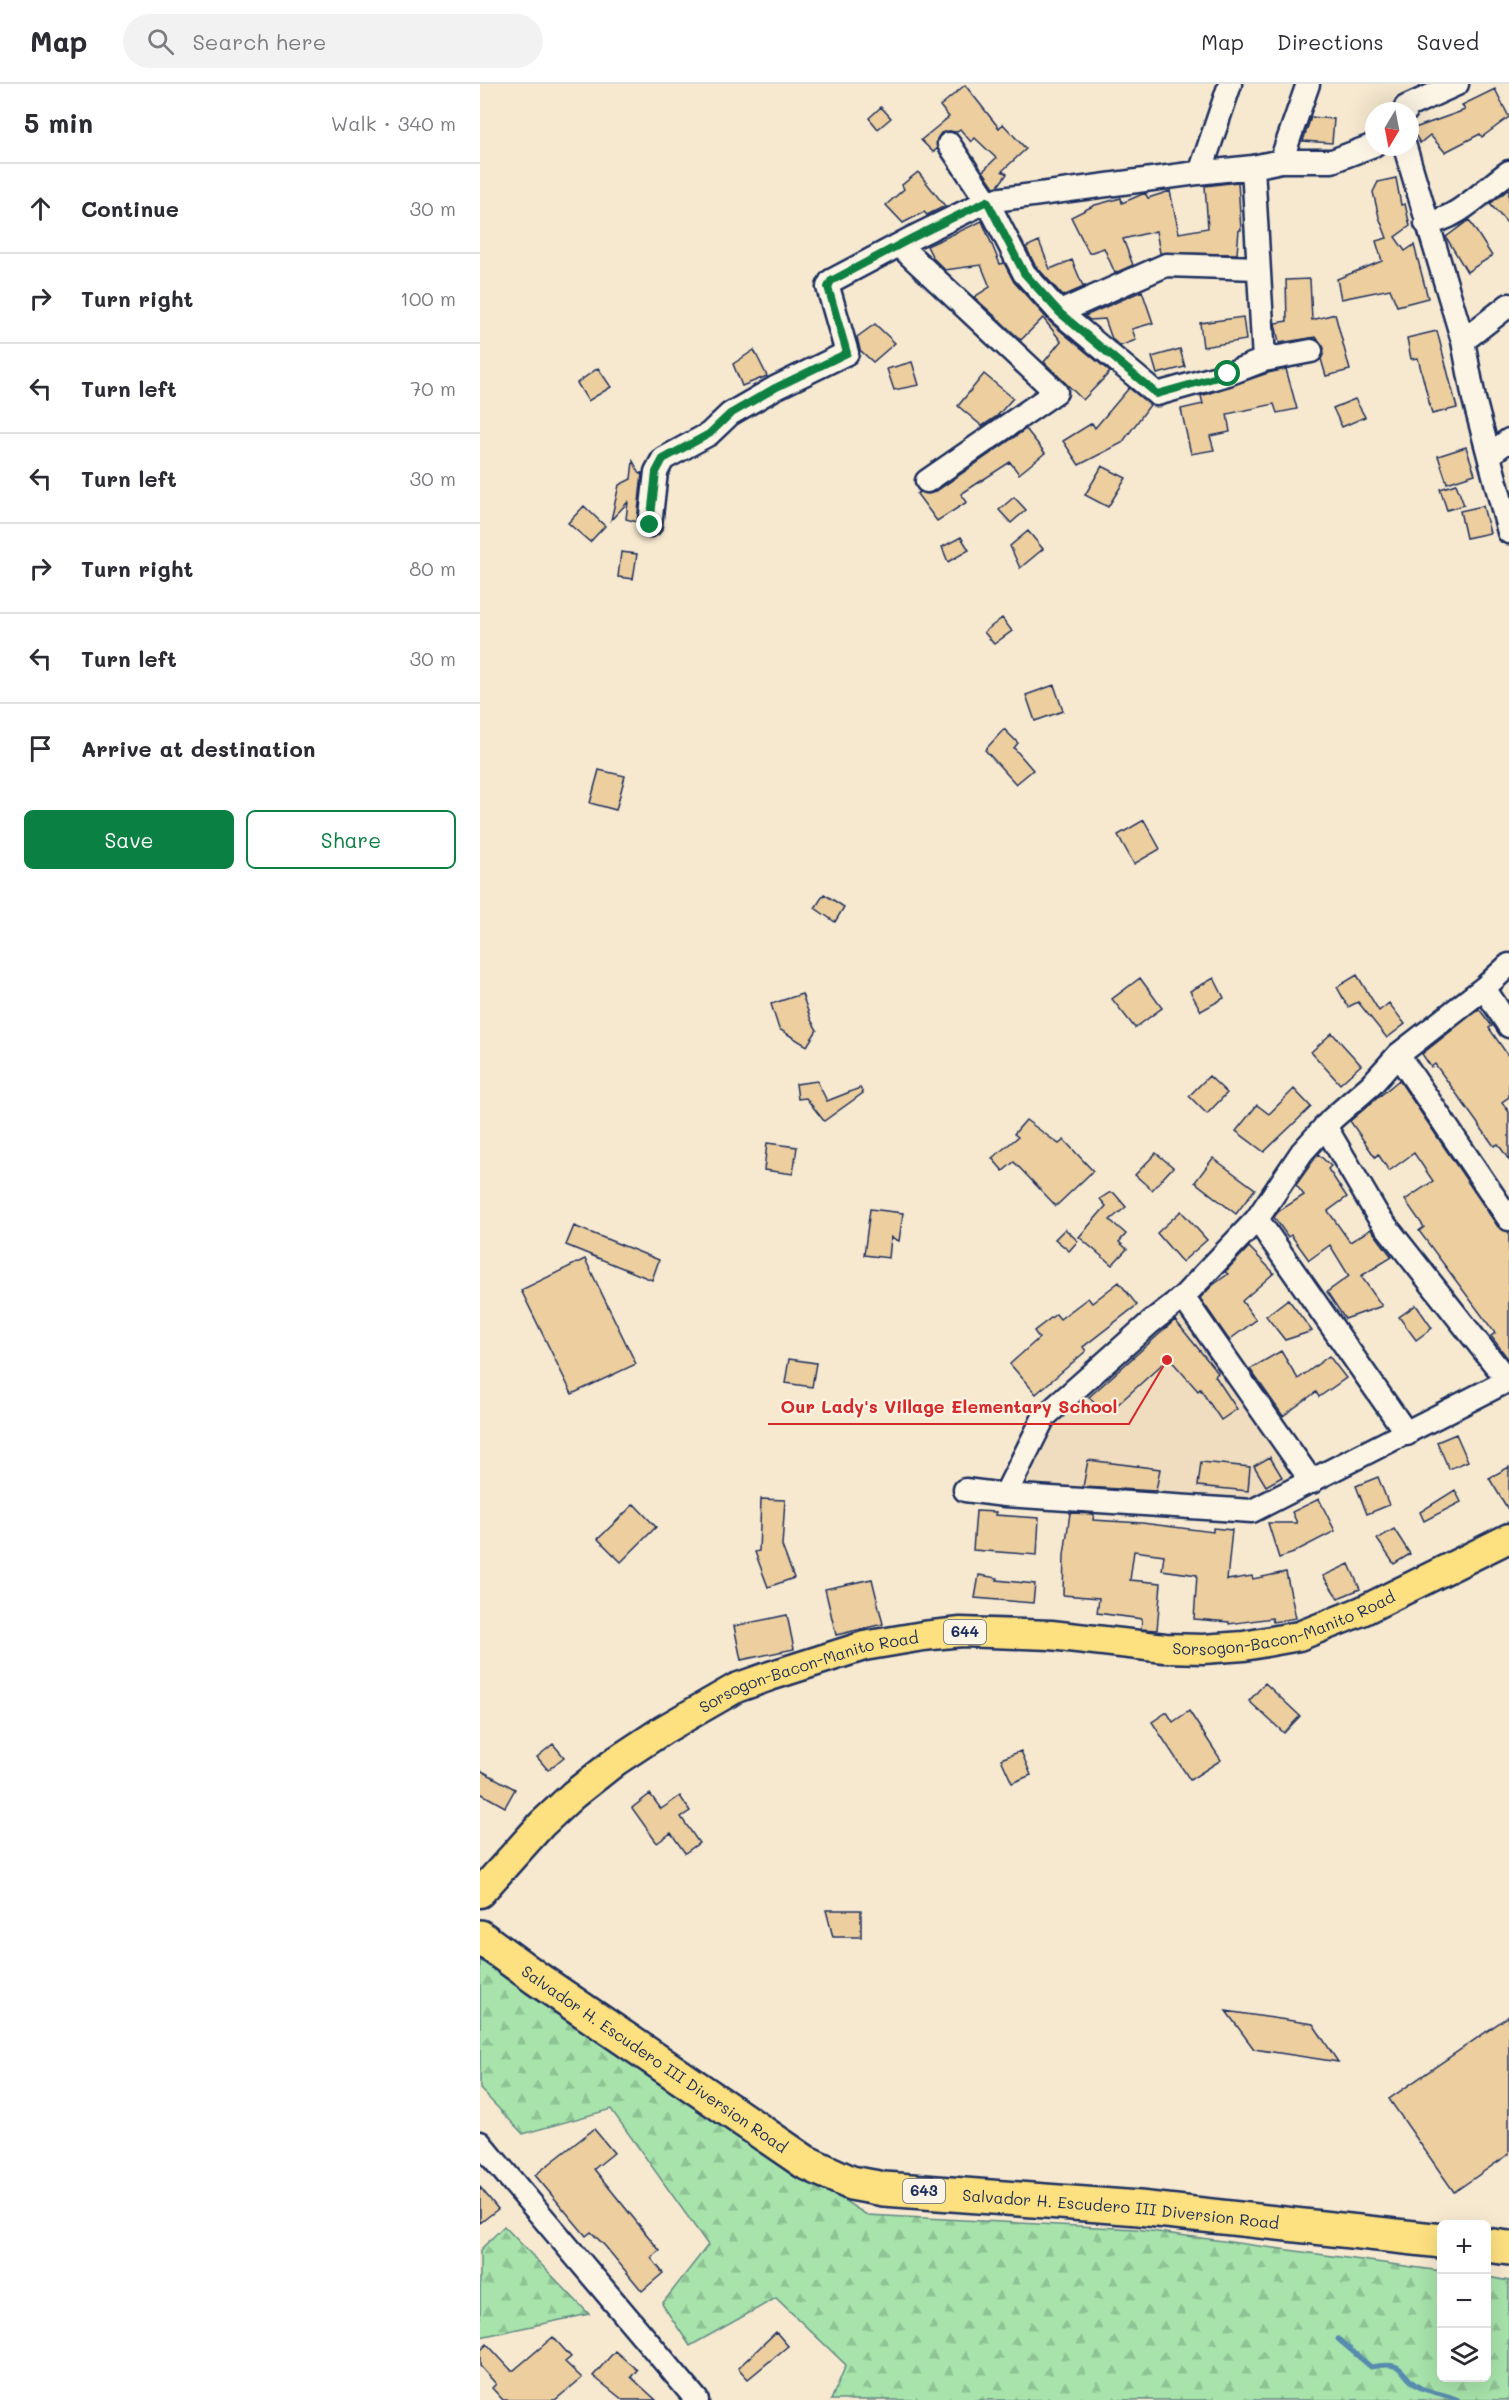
<!DOCTYPE html>
<meta charset="utf-8">
<style>
:root{--surface:#fff;--page:#f2f2f3;--text:#2b2b33;--muted:#7c7c81;--line:#e1e1e2;--accent:#0b8043}
body{margin:0;font-family:Mali,sans-serif;background:var(--page);color:var(--text)}
.controls{position:absolute;right:18px;bottom:18px;display:grid;overflow:hidden;border-radius:9px;box-shadow:0 6px 24px #0002}
.controls button{width:54px;height:54px;display:grid;place-items:center;padding:0;border:0;border-bottom:2px solid var(--line);background:var(--surface);color:var(--text);font:30px sans-serif}
.compass{position:absolute;left:885px;top:18px;width:54px;height:54px;border-radius:50%;background:var(--surface);box-shadow:0 6px 24px #0002;rotate:190deg}
.stop{position:absolute;width:18px;height:18px;margin:-14px;border:4px solid #0b8043;border-radius:50%;background:#fff}
.stop.end{background:#0b8043;border-color:#fff;box-shadow:0 2px 6px #0008}
.list{margin:0;padding:0;list-style:none}
h2{display:flex;justify-content:space-between;align-items:center;height:78px;margin:0;padding:0 24px;font-size:26px}
h2 small{font-size:20px;font-weight:400;color:var(--muted)}
.list li{display:grid;grid-template-columns:39px 1fr auto;gap:18px;align-items:center;box-sizing:border-box;height:90px;padding:0 24px;border-top:2px solid var(--line)}
.list b{display:block;font-size:22px;white-space:nowrap}
.list em{font-size:20px;font-style:normal;color:var(--muted)}
.actions{display:flex;gap:12px;padding:18px 24px}
.actions a{flex:1;padding:14px 0;border:2px solid var(--accent);border-radius:9px;text-align:center;font-size:21px;color:var(--accent)}
.actions .main{background:var(--accent);color:#fff}
.icon{flex:none;width:33px;height:33px;fill:none;stroke:currentColor;stroke-width:2;stroke-linecap:round;stroke-linejoin:round}
.map{position:relative;flex:none;width:1029px;height:2316px;overflow:hidden}
header{display:flex;align-items:center;gap:36px;box-sizing:border-box;height:84px;padding:0 30px;background:var(--surface);border-bottom:2px solid var(--line)}
header strong{font-size:28px}
nav{display:flex;gap:33px;margin-inline-start:auto;font-size:21px}
.search{width:420px;height:54px;background:var(--page);display:flex;align-items:center;gap:15px;box-sizing:border-box;padding:0 21px;border-radius:33px;color:var(--muted);font-size:22px}
main{display:flex}
aside{flex:1;background:var(--surface)}
.map>svg:first-child{display:block}
.built{fill:#f0ddbf}
.forest{fill:url(#forest-firs);stroke:#618984;stroke-width:1.5}
.lines{fill:none;stroke-linecap:round;stroke-linejoin:round}
.stream{stroke:#598cae;stroke-width:5}
.building{fill:#ecce9f;stroke:#1b2f5e;stroke-width:1.5}
.minor-casing{stroke:#1b2f5e;stroke-width:27}
.major-casing{stroke:#1b2f5e;stroke-width:33}
.highway-casing{stroke:#1b2f5e;stroke-width:38}
.minor{stroke:#fcf5e5;stroke-width:22}
.major{stroke:#fde080;stroke-width:28}
.highway{stroke:#fde080;stroke-width:33}
.route{stroke:#0b8043;stroke-width:8}
.labels{text-anchor:middle;stroke-width:4.5;stroke-linejoin:round;paint-order:stroke}
.shield{fill:#fcf5e5;stroke:#5e6a86;stroke-width:1.5}
.shield-label{font-size:15px;font-weight:bold;fill:#1b2f5e}
.street-label{font-size:16px;fill:#1b2f5e;stroke:#fcf5e5}
.leader{fill:none;stroke:#d62828;stroke-width:2}
.callout-dot{fill:#d62828;stroke:#fcf5e5;stroke-width:2}
.callout-label{font-size:18px;text-anchor:middle;font-weight:bold;fill:#d62828;stroke:#fcf5e5;stroke-width:4.5;stroke-linejoin:round;paint-order:stroke}
</style>
<header>
<strong>Map</strong>
<div class="search"><svg class="icon" aria-label="search" viewBox="0 0 24 24"><circle cx="10" cy="10" r="6"/><path d="M15 15l6 6"/></svg>Search here</div>
<nav><a>Map</a><a>Directions</a><a>Saved</a></nav>
</header>
<main>
<aside>
<h2>5 min<small>Walk · 340 m</small></h2>
<ul class="list">
<li><svg class="icon" aria-label="ahead" viewBox="0 0 24 24"><path d="M12 20V5M6 11l6-6 6 6"/></svg><div><b>Continue</b></div><em>30 m</em></li>
<li><svg class="icon" aria-label="right" viewBox="0 0 24 24"><path d="M7 20v-9h11M14 6l5 5-5 5"/></svg><div><b>Turn right</b></div><em>100 m</em></li>
<li><svg class="icon" aria-label="left" viewBox="0 0 24 24"><path d="M17 20v-9H6M10 6l-5 5 5 5"/></svg><div><b>Turn left</b></div><em>70 m</em></li>
<li><svg class="icon" aria-label="left" viewBox="0 0 24 24"><path d="M17 20v-9H6M10 6l-5 5 5 5"/></svg><div><b>Turn left</b></div><em>30 m</em></li>
<li><svg class="icon" aria-label="right" viewBox="0 0 24 24"><path d="M7 20v-9h11M14 6l5 5-5 5"/></svg><div><b>Turn right</b></div><em>80 m</em></li>
<li><svg class="icon" aria-label="left" viewBox="0 0 24 24"><path d="M17 20v-9H6M10 6l-5 5 5 5"/></svg><div><b>Turn left</b></div><em>30 m</em></li>
<li><svg class="icon" aria-label="arrive" viewBox="0 0 24 24"><path d="M6 21V4h12l-3 4 3 4H6"/></svg><div><b>Arrive at destination</b></div></li>
</ul>
<div class="actions"><a class="main">Save</a><a>Share</a></div>
</aside>
<div class="map">
<svg width="1029" height="2316" viewBox="0 0 1029 2316">
<defs>
<pattern id="forest-firs" width="22" height="20" patternUnits="userSpaceOnUse" patternTransform="scale(1.5)"><rect width="22" height="20" fill="#a7e3aa"/><path d="M5 1l3.5 6h-7zM16 11l3.5 6h-7z" fill="#8fc395"/></pattern>
</defs>
<rect width="100%" height="100%" fill="#f7e9d0"/>
<filter id="ink" filterUnits="userSpaceOnUse"><feTurbulence type="fractalNoise" baseFrequency=".0167" numOctaves="2"/><feDisplacementMap in="SourceGraphic" scale="12" xChannelSelector="R" yChannelSelector="G"/><feConvolveMatrix kernelMatrix="1 2 1 2 8 2 1 2 1" color-interpolation-filters="sRGB"/></filter>
<g filter="url(#ink)">
<!-- built -->
<path class="built" d="M 700,1223 L 819,1392 L 771,1420 L 545,1403 L 574,1329 Z"/>
<!-- forest -->
<path class="forest" d="M 0,1868 L 184,2002 L 387,2131 L 656,2145 L 961,2187 L 962,2294 L 1006,2294 L 1007,2193 L 1029,2197 L 1029,2316 L 351,2316 L 366,2281 L 296,2214 L 210,2262 L 182,2220 L 228,2161 L 131,2025 L 43,2050 L 0,2005 Z
M 24,2142 L 109,2230 L 0,2253 L 0,2166 Z"/>
<g class="lines">
<!-- stream -->
<path class="stream" d="M 858,2255 L 891,2283 C 929,2275 919,2294 941,2304 C 953,2309 966,2310 978,2316"/>
</g>
<!-- building -->
<path class="building" d="M 485,1 L 519,44 L 523,40 L 546,65 L 522,87 L 527,90 L 518,102 L 514,103 L 503,87 L 516,74 L 495,54 L 491,58 L 480,45 L 476,48 L 469,47 L 461,49 L 457,55 L 457,65 L 453,68 L 441,56 L 469,33 L 460,22 Z
M 1015,5 L 1029,33 L 1002,53 L 1000,50 L 965,68 L 950,51 L 940,59 L 932,45 L 985,26 L 982,21 Z
M 401,23 L 411,34 L 398,45 L 389,34 Z
M 831,33 L 854,35 L 852,59 L 823,57 Z
M 438,88 L 465,122 L 447,131 L 444,128 L 423,139 L 406,121 L 424,105 L 422,101 Z
M 916,94 L 921,121 L 925,120 L 930,142 L 915,153 L 925,167 L 934,161 L 948,214 L 917,222 L 910,205 L 861,215 L 857,195 L 902,177 L 896,157 L 907,154 L 899,133 L 893,108 L 898,98 Z
M 758,98 L 761,146 L 759,146 L 757,170 L 680,169 L 676,147 L 643,155 L 653,181 L 635,189 L 624,164 L 609,169 L 591,133 L 615,121 L 641,114 L 642,119 L 665,109 L 668,114 L 690,107 L 699,149 L 728,144 L 725,102 Z
M 1029,105 L 1029,141 L 1010,120 Z
M 989,136 L 1012,172 L 987,188 L 966,153 Z
M 502,137 L 520,180 L 524,179 L 534,198 L 571,239 L 630,288 L 603,316 L 564,278 L 581,257 L 563,234 L 541,256 L 494,213 L 510,203 L 501,181 L 465,186 L 453,174 L 447,162 Z
M 559,157 L 570,185 L 592,176 L 603,202 L 606,202 L 583,212 L 555,181 L 546,163 Z
M 830,195 L 832,236 L 855,230 L 870,286 L 846,292 L 841,275 L 844,264 L 836,253 L 799,259 L 795,239 L 807,237 L 806,196 Z
M 662,207 L 673,239 L 652,245 L 656,256 L 640,262 L 632,255 L 625,235 L 610,236 L 605,232 Z
M 763,233 L 766,256 L 723,263 L 720,239 Z
M 395,240 L 415,259 L 393,278 L 380,266 L 377,253 Z
M 957,247 L 977,324 L 952,330 L 938,274 L 931,275 L 927,254 Z
M 700,265 L 705,283 L 677,290 L 672,273 Z
M 274,266 L 287,292 L 262,302 L 253,280 Z
M 432,278 L 439,301 L 414,306 L 407,285 Z
M 118,284 L 131,303 L 108,317 L 97,299 Z
M 806,285 L 817,325 L 797,329 L 794,320 L 747,330 L 750,348 L 730,352 L 734,366 L 711,370 L 701,325 L 723,320 L 721,312 L 788,289 Z
M 504,290 L 533,314 L 517,332 L 502,342 L 478,322 Z
M 649,304 L 670,321 L 642,359 L 599,381 L 583,357 L 612,339 L 615,344 Z
M 875,315 L 885,333 L 862,343 L 853,324 Z
M 546,345 L 565,369 L 539,390 L 530,378 L 481,410 L 487,418 L 457,437 L 437,410 L 440,408 L 449,410 L 455,408 Z
M 986,363 L 995,390 L 967,399 L 958,372 Z
M 153,377 L 160,390 L 162,389 L 157,438 L 146,435 L 148,418 L 131,436 L 139,401 L 151,395 Z
M 622,382 L 646,394 L 628,423 L 605,411 Z
M 976,400 L 984,421 L 967,426 L 960,405 Z
M 534,413 L 546,426 L 531,439 L 519,426 Z
M 104,422 L 125,442 L 110,458 L 88,439 Z
M 1003,422 L 1010,449 L 986,454 L 980,427 Z
M 548,447 L 563,465 L 540,484 L 530,462 Z
M 481,453 L 489,466 L 468,478 L 462,463 Z
M 141,468 L 157,470 L 153,495 L 138,493 Z
M 522,534 L 532,547 L 514,560 L 504,548 Z
M 574,601 L 583,627 L 555,637 L 546,611 Z
M 524,645 L 538,659 L 534,664 L 553,686 L 536,700 L 505,666 Z
M 119,686 L 145,692 L 136,726 L 110,719 Z
M 664,736 L 680,765 L 654,780 L 638,751 Z
M 344,810 L 364,823 L 355,838 L 335,824 Z
M 877,891 L 899,927 L 909,919 L 925,940 L 907,954 L 878,918 L 868,923 L 857,903 Z
M 660,894 L 682,924 L 655,944 L 632,915 Z
M 734,894 L 744,914 L 721,927 L 710,907 Z
M 322,910 L 331,936 L 337,946 L 327,962 L 299,945 L 291,920 Z
M 999,925 L 1012,942 L 1009,944 L 1029,973 L 1029,1013 L 1022,1018 L 1029,1028 L 1029,1076 L 1018,1060 L 1014,1062 L 955,980 L 951,983 L 942,970 Z
M 852,949 L 881,981 L 860,1000 L 831,968 Z
M 729,992 L 747,1009 L 727,1030 L 709,1012 Z
M 919,996 L 1018,1143 L 1029,1148 L 1029,1276 L 1011,1252 L 1015,1249 L 939,1147 L 944,1143 L 925,1116 L 953,1097 L 934,1069 L 909,1087 L 898,1070 L 895,1073 L 870,1037 Z
M 337,997 L 347,1017 L 380,1004 L 383,1009 L 344,1037 L 326,1014 L 318,1015 L 316,1000 Z
M 814,1005 L 831,1023 L 784,1068 L 756,1047 L 777,1021 L 789,1030 Z
M 546,1036 L 579,1060 L 584,1056 L 613,1087 L 576,1122 L 534,1078 L 523,1087 L 512,1074 L 538,1053 L 534,1050 Z
M 287,1059 L 317,1063 L 313,1090 L 284,1086 Z
M 676,1069 L 693,1083 L 672,1106 L 655,1091 Z
M 838,1070 L 851,1082 L 848,1085 L 867,1113 L 848,1127 L 870,1158 L 891,1145 L 912,1173 L 881,1192 L 902,1222 L 865,1235 L 847,1208 L 869,1192 L 850,1161 L 829,1176 L 811,1151 L 808,1153 L 794,1133 L 799,1127 L 824,1111 L 816,1101 Z
M 733,1074 L 775,1105 L 756,1130 L 715,1098 Z
M 629,1109 L 634,1109 L 646,1123 L 630,1136 L 646,1150 L 639,1158 L 647,1165 L 632,1181 L 599,1153 L 626,1122 L 620,1115 Z
M 390,1125 L 423,1129 L 419,1157 L 411,1153 L 409,1174 L 384,1171 Z
M 701,1127 L 727,1156 L 702,1178 L 677,1149 Z
M 94,1142 L 179,1176 L 172,1196 L 86,1161 Z
M 585,1145 L 598,1157 L 589,1167 L 575,1155 Z
M 769,1163 L 794,1189 L 762,1217 L 776,1236 L 749,1256 L 720,1214 L 733,1201 L 748,1190 L 745,1188 Z
M 105,1175 L 156,1280 L 92,1310 L 41,1206 Z
M 639,1198 L 657,1221 L 603,1263 L 606,1267 L 556,1310 L 530,1280 L 559,1254 L 554,1247 L 576,1230 L 580,1235 L 608,1214 L 612,1219 Z
M 808,1215 L 832,1247 L 805,1256 L 786,1232 Z
M 936,1221 L 952,1244 L 936,1256 L 919,1233 Z
M 695,1236 L 738,1289 L 735,1292 L 757,1325 L 741,1336 L 720,1305 L 718,1307 L 689,1274 L 626,1331 L 609,1313 Z
M 801,1267 L 818,1295 L 849,1272 L 866,1294 L 839,1313 L 836,1308 L 803,1332 L 770,1285 Z
M 309,1275 L 336,1279 L 332,1303 L 305,1299 Z
M 976,1350 L 988,1377 L 969,1385 L 957,1358 Z
M 790,1373 L 802,1393 L 786,1402 L 774,1382 Z
M 608,1376 L 680,1385 L 676,1407 L 603,1403 Z
M 721,1378 L 770,1383 L 768,1407 L 718,1402 Z
M 1029,1383 L 1029,1427 L 1009,1394 Z
M 898,1393 L 909,1421 L 887,1430 L 876,1402 Z
M 975,1406 L 981,1418 L 944,1437 L 940,1428 Z
M 281,1415 L 305,1416 L 302,1462 L 314,1494 L 288,1503 L 275,1468 L 279,1467 Z
M 839,1415 L 855,1447 L 814,1468 L 814,1469 L 799,1474 L 788,1439 L 817,1439 L 812,1428 Z
M 154,1420 L 176,1443 L 141,1478 L 118,1455 Z
M 496,1427 L 516,1428 L 515,1431 L 559,1434 L 557,1471 L 493,1466 Z
M 590,1429 L 614,1430 L 613,1436 L 662,1439 L 733,1448 L 733,1444 L 752,1446 L 747,1496 L 772,1492 L 773,1495 L 806,1488 L 816,1534 L 793,1538 L 792,1534 L 749,1540 L 749,1538 L 714,1535 L 717,1491 L 682,1486 L 684,1471 L 654,1467 L 650,1496 L 681,1499 L 677,1546 L 661,1545 L 662,1535 L 617,1529 L 619,1514 L 583,1511 L 584,1471 Z
M 914,1445 L 930,1470 L 914,1480 L 897,1455 Z
M 869,1480 L 880,1505 L 858,1514 L 843,1492 Z
M 499,1491 L 518,1494 L 517,1496 L 555,1500 L 553,1519 L 495,1514 Z
M 392,1495 L 403,1540 L 356,1551 L 345,1505 Z
M 307,1531 L 314,1565 L 261,1576 L 254,1542 Z
M 785,1599 L 820,1632 L 804,1649 L 769,1617 Z
M 709,1627 L 741,1676 L 710,1696 L 672,1638 L 687,1628 L 693,1638 Z
M 73,1660 L 84,1673 L 68,1686 L 57,1673 Z
M 541,1667 L 551,1691 L 532,1699 L 521,1675 Z
M 0,1686 L 35,1705 L 25,1723 L 0,1709 Z
M 170,1710 L 181,1725 L 200,1712 L 210,1727 L 201,1733 L 219,1759 L 205,1769 L 191,1749 L 177,1759 L 152,1724 Z
M 346,1826 L 381,1826 L 381,1853 L 353,1853 Z
M 746,1927 L 833,1940 L 858,1978 L 774,1965 Z
M 1029,1932 L 1029,2070 L 974,2108 L 909,2015 Z
M 114,2045 L 134,2069 L 114,2085 L 180,2167 L 171,2174 L 183,2189 L 162,2207 L 125,2162 L 111,2148 L 106,2152 L 55,2091 Z
M 0,2103 L 18,2125 L 0,2139 Z
M 296,2248 L 308,2262 L 268,2295 L 258,2284 Z
M 73,2253 L 91,2273 L 85,2278 L 102,2294 L 75,2316 L 23,2316 L 12,2304 L 16,2300 L 0,2282 L 0,2267 L 7,2260 L 31,2286 L 34,2286 Z
M 135,2267 L 157,2286 L 151,2293 L 176,2316 L 143,2316 L 113,2292 Z"/>
<g class="lines">
<defs>
<path id="minor" d="M 926,27 L 926,23 L 977,0
M 469,60 L 507,117 L 544,189 L 580,229 L 677,310 L 748,290 L 784,276 L 831,267
M 925,63 L 983,257 L 994,315 L 1029,448
M 801,77 L 828,0
M 773,83 L 784,276
M 720,89 L 750,0
M 946,139 C 978,136 1004,105 1029,88
M 420,162 L 576,308 L 447,397
M 580,228 L 686,181 L 778,184
M 983,257 L 1029,221
M 1009,371 L 1029,356
M 170,441 L 176,388 L 183,375 L 229,350 L 250,330 L 295,304 L 367,269 L 348,203 L 351,197 L 434,153 L 507,117 L 717,89 L 773,83 L 801,77 L 852,77 L 894,61
M 1004,904 L 1029,942
M 918,971 L 1029,1135
M 845,1042 L 898,1132 L 1028,1297
M 777,1135 L 927,1350
M 703,1213 L 832,1398
M 485,1406 L 525,1411 L 772,1427 L 1029,1296
M 525,1411 L 564,1333 L 671,1238 L 703,1213 L 777,1135 L 822,1068 L 852,1035 L 891,1001 L 918,971 L 1004,904 L 1029,881
M 0,2059 L 217,2316"/>
<g id="major">
<path id="s1" d="M 0,1809 L 62,1740 L 93,1711 L 136,1677 L 183,1646 L 256,1604 L 290,1592 L 384,1562 L 443,1552 L 481,1548 L 571,1551 L 685,1564 L 723,1565 L 764,1562 L 819,1552 L 882,1527 L 1029,1454"/>
</g>
<g id="highway">
<path id="s2" d="M 0,1853 L 56,1894 L 325,2078 L 371,2099 L 404,2105 L 659,2124 L 962,2157"/>
<path d="M 1006,2161 L 1029,2164"/>
</g>
</defs>
<!-- minor casing -->
<use href="#minor" class="minor-casing"/>
<!-- major casing -->
<use href="#major" class="major-casing"/>
<!-- highway casing -->
<use href="#highway" class="highway-casing"/>
<!-- minor -->
<use href="#minor" class="minor"/>
<!-- major -->
<use href="#major" class="major"/>
<!-- highway -->
<use href="#highway" class="highway"/>
</g>
</g>
<g class="lines" filter="url(#ink)">
<!-- route -->
<path class="route" d="M 170,441 L 176,388 L 183,375 L 229,350 L 250,330 L 295,304 L 367,269 L 348,203 L 351,197 L 434,153 L 507,117 L 544,189 L 580,229 L 677,310 L 748,290"/>
</g>
<g class="labels">
<!-- shield labels -->
<g class="shield">
<rect x="464" y="1536" width="42" height="24" rx="4.5"/>
<rect x="423" y="2095" width="42" height="24" rx="4.5"/>
</g>
<g class="shield-label">
<text x="485" y="1553">644</text>
<text x="444" y="2112">643</text>
</g>
<!-- street labels -->
<g class="street-label">
<text dy="6" stroke="none"><textPath href="#s1" startOffset="891">Sorsogon-Bacon-Manito Road</textPath></text>
<text dy="6" stroke="none"><textPath href="#s1" startOffset="405">Sorsogon-Bacon-Manito Road</textPath></text>
<text dy="6" stroke="none"><textPath href="#s2" startOffset="213">Salvador H. Escudero III Diversion Road</textPath></text>
<text dy="6" stroke="none"><textPath href="#s2" startOffset="717">Salvador H. Escudero III Diversion Road</textPath></text>
</g>
</g>
<!-- callouts -->
<path class="leader" d="M687 1276L649 1340H288"/>
<circle class="callout-dot" cx="687" cy="1276" r="6"/>
<g class="callout-label">
<text x="469" y="1329">Our Lady's Village Elementary School</text>
</g>
</svg>
<div class="controls">
<button>+</button>
<button>−</button>
<button><svg class="icon" aria-label="layers" viewBox="0 0 24 24"><path d="M12 4l9 5-9 5-9-5zM3 14l9 5 9-5"/></svg></button>
</div>
<svg class="compass" viewBox="-18 -18 36 36"><path d="M0-13l5 13h-10z" fill="#e53935"/><path d="M0 13l5-13h-10z" fill="#7c7c81"/></svg>
<div class="stop" style="left:748px;top:290px"></div>
<div class="stop end" style="left:170px;top:441px"></div>
</div>
</main>
